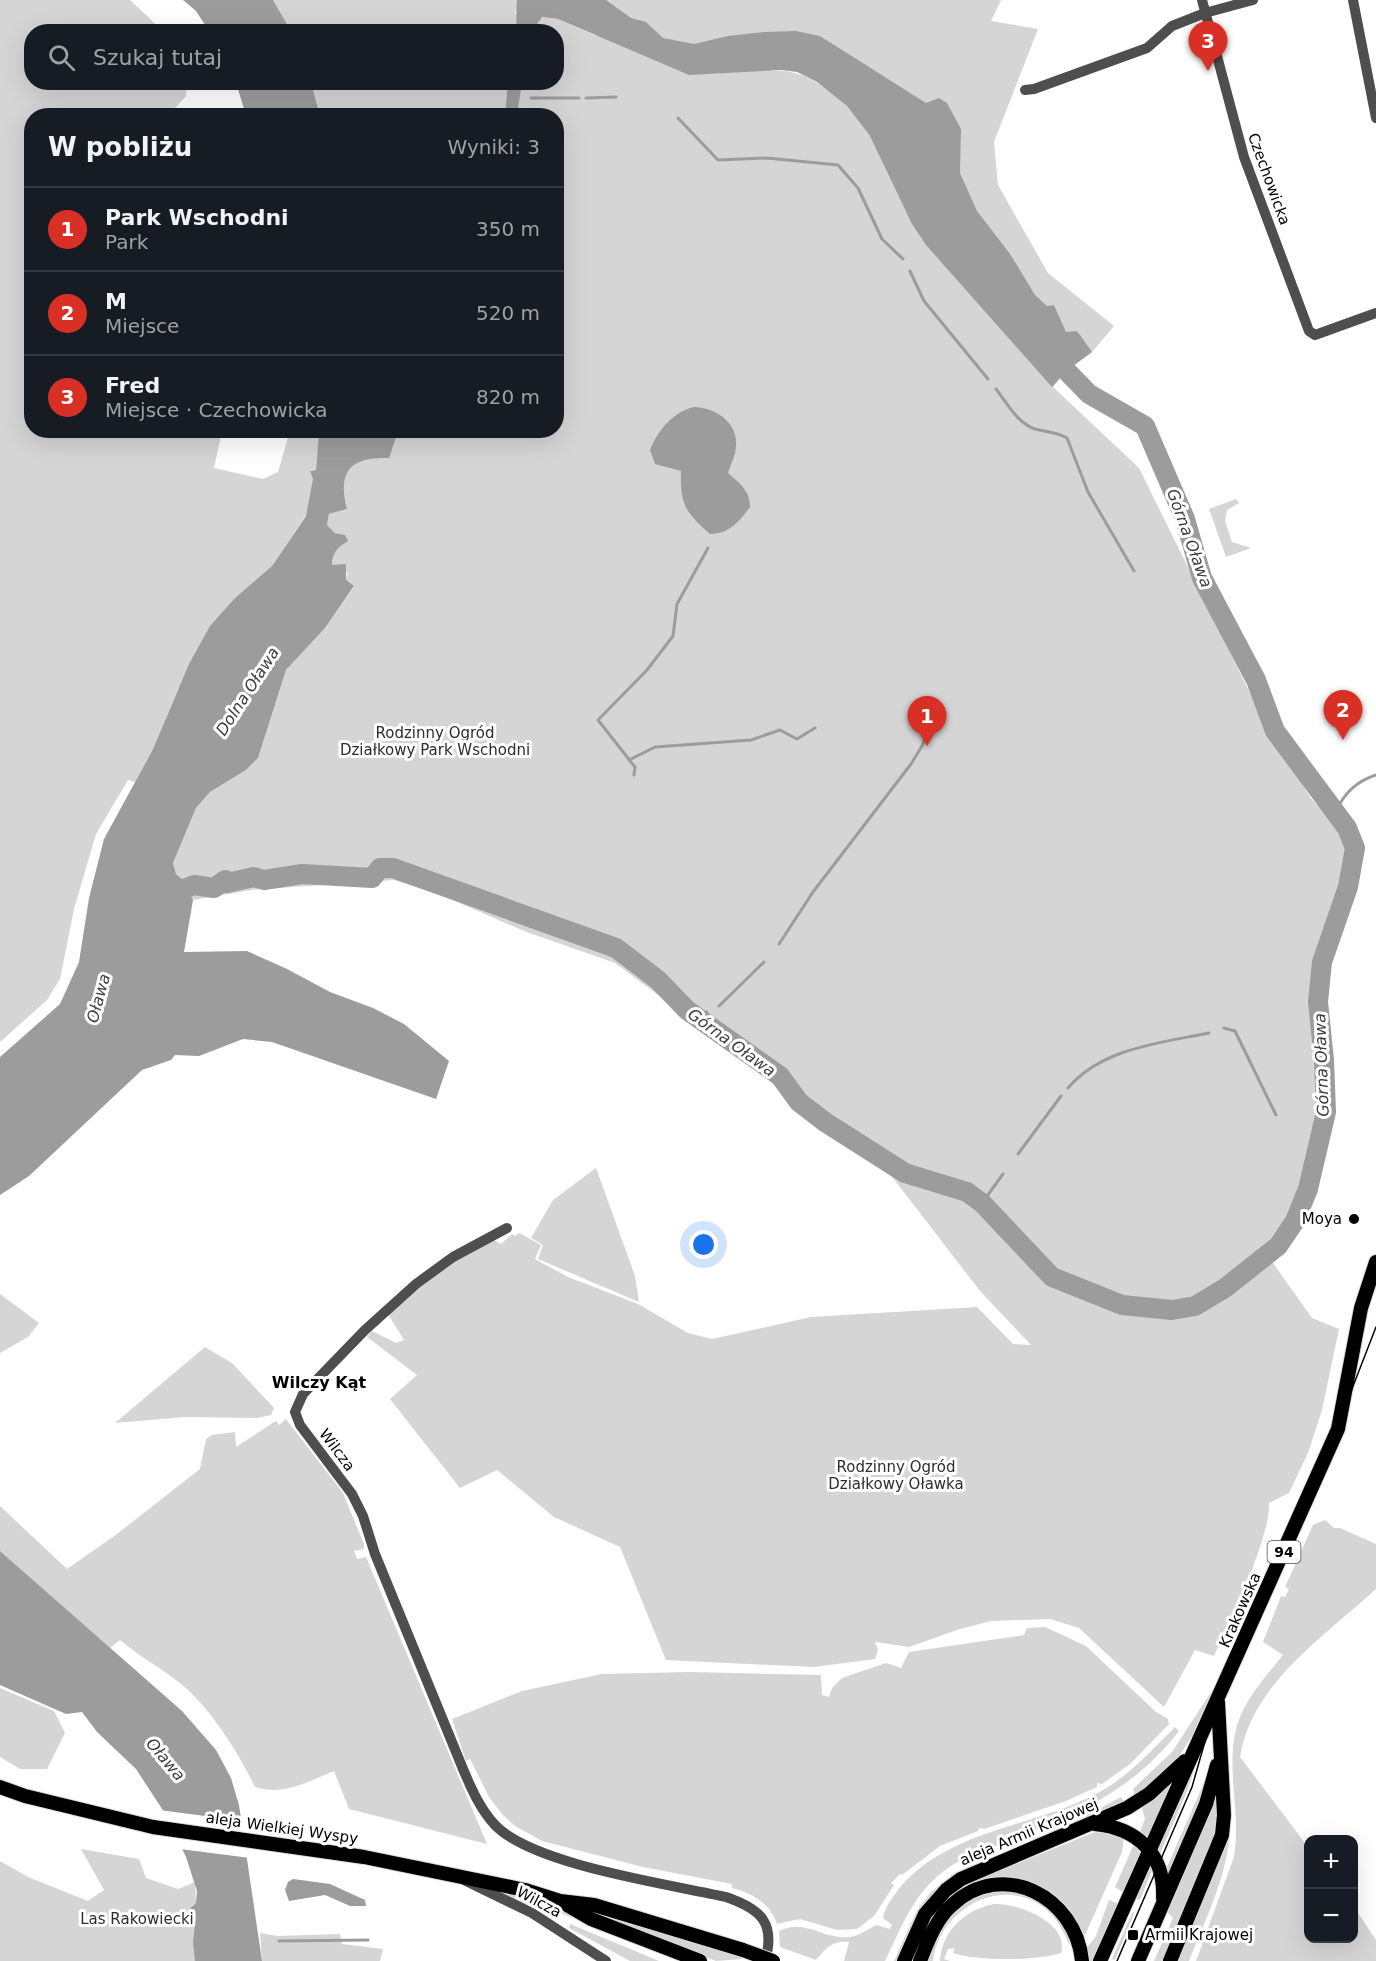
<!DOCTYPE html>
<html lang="pl">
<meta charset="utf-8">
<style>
:root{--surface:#171b24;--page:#242831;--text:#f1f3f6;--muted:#9ea1a6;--line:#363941;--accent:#d93025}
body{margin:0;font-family:"DejaVu Sans",sans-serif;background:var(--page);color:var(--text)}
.controls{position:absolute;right:18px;bottom:18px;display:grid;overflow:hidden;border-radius:12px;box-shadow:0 6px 24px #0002}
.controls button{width:54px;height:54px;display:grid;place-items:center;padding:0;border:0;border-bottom:2px solid var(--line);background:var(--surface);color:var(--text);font:30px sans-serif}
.you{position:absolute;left:704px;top:1245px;width:21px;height:21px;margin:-15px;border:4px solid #fff;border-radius:50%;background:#1a73e8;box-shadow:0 0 0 9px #1a73e833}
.badge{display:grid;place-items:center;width:39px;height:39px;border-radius:50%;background:var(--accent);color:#fff;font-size:20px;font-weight:700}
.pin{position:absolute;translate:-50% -50px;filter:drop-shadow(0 2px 3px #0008)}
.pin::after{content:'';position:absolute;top:32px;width:21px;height:18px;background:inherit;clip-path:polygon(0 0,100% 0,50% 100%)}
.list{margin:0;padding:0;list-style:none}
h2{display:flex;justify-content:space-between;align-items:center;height:78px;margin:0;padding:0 24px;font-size:26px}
h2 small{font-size:20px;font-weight:400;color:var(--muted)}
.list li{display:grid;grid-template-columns:39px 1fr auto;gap:18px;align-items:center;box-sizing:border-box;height:84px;padding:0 24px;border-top:2px solid var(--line)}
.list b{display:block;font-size:22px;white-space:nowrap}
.list p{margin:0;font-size:20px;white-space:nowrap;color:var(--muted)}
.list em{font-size:20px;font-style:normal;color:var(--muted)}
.icon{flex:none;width:33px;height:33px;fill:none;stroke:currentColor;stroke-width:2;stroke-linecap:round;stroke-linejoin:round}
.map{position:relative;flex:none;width:1376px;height:1961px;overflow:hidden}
.search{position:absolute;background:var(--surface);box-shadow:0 6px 24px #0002;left:24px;top:24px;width:540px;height:66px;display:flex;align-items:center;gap:15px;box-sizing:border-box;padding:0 21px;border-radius:24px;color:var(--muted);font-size:22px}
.panel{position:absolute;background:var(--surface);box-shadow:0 6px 24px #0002;left:24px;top:108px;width:540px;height:330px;border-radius:24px}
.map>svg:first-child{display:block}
.green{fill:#d5d5d5}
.water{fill:#9c9c9c}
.pier{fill:#fff}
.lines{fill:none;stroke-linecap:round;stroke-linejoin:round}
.stream{stroke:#9c9c9c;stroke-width:3}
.river{stroke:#9c9c9c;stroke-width:20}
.major-casing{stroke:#dbdbdb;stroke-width:16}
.minor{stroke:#4e4e4e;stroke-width:10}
.major{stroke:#000;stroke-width:14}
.tram{stroke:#000;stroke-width:1.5}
.major-bridge-casing{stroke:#dbdbdb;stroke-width:16;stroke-linecap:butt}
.major-bridge{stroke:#000;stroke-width:14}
.poi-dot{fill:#000;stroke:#fff;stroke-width:2}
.labels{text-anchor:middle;stroke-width:6;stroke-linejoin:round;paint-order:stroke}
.shield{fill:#fff;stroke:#4c4c4c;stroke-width:1.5}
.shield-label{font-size:14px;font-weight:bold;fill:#000}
.street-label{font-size:15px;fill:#000;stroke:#fff}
.park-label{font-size:15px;fill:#2c2c2c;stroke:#fff}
.poi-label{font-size:15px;fill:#000;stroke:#fff;text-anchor:end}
.water-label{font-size:16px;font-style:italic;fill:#3d3d3d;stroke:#fff}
.neighbourhood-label{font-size:16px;font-weight:bold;fill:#000;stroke:#fff}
</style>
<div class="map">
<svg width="1376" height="1961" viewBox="0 0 1376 1961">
<rect width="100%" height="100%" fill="#fff"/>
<!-- green -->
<path class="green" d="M 0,0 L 130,0 L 163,31 L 32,32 L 32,82 L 187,83 L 186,96 L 169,115 L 32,116 L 32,430 L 222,431 L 214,468 L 263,479 L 278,472 L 289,434 L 319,433 L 316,470 L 310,471 L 313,479 L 312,494 L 306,515 L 272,566 L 235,598 L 178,689 L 152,751 L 135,782 L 128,780 L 96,834 L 74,909 L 60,979 L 47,1000 L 0,1042 Z
M 273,0 L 517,0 L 515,14 L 558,19 L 594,35 L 773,71 C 804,69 824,87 847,106 L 1059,380 L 1053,387 L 1139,468 L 1262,717 L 1310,797 L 1343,834 L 1348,859 L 1312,970 L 1317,1049 L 1316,1124 L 1297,1202 L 1263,1249 L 1312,1318 L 1339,1329 L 1322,1410 L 1308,1453 L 1289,1493 L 1269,1503 C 1271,1537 1229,1622 1214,1656 L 1195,1650 L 1164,1707 L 1079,1628 L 1050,1619 L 991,1621 L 960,1629 L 909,1647 L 875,1642 L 878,1650 L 875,1659 L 814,1667 L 666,1660 L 620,1547 L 554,1517 L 497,1470 L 460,1488 L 390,1399 L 417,1375 L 367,1337 L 372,1331 L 396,1343 L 404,1340 L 388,1314 L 440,1269 L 494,1240 L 501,1244 L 512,1234 L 515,1236 L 519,1233 L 541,1245 L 535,1259 L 568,1277 L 638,1304 L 688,1333 L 712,1339 L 811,1317 L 977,1307 L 1013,1344 L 1031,1345 L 980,1291 L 883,1165 L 819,1128 L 768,1077 L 615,963 L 524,931 L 439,894 L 394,880 L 252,890 L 193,900 L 183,881 L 176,874 L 173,863 L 196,808 L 210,792 L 246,770 L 258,758 L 286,670 L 325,628 L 354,587 L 345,580 L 348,573 L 332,566 C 332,553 337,547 347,541 L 345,535 L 335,533 L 327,525 L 329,514 L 347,509 C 339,478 345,462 378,458 L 390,431 L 556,430 L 556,116 L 320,115 L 311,83 L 556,82 L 556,32 L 291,31 Z
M 562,0 L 1001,0 L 991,21 L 1038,29 L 994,142 L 998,185 L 1048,273 L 1114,326 L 1092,352 L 1070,368 L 905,92 L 820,36 L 713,61 Z
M 1236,499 L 1239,503 L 1227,510 L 1225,521 L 1232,542 L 1251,548 L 1226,557 L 1209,509 Z
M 596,1168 L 635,1276 L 639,1302 L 538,1259 L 543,1245 L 531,1238 L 553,1200 Z
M 0,1294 L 39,1323 L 28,1337 L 0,1353 Z
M 205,1347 L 232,1363 L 274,1408 L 271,1415 L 257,1418 L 184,1417 L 115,1423 Z
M 286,1419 L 343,1493 L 364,1544 L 364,1549 L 354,1551 L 357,1559 L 366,1557 L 487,1844 L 349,1809 L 334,1771 C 307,1782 284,1796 255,1787 C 239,1754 214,1714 187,1689 C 167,1671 141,1658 120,1640 L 110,1648 L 0,1551 L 0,1506 L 67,1569 L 117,1534 L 200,1469 L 206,1439 L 212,1435 L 235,1432 L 236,1447 L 276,1421 L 279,1425 Z
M 1325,1520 L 1334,1528 L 1340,1528 L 1376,1544 L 1376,1589 C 1325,1636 1251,1684 1240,1757 L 1308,1847 L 1308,1938 L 1354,1938 L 1354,1907 L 1376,1940 L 1376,1961 L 1196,1961 L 1234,1857 C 1243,1806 1218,1750 1247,1703 C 1257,1686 1271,1670 1283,1655 L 1263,1642 L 1281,1596 L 1285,1597 L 1289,1589 L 1285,1587 L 1313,1525 Z
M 1045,1627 L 1086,1646 L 1156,1712 L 1168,1719 L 1169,1724 L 1130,1764 L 1102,1784 L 1097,1783 L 1097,1787 L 1066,1801 L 984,1829 L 979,1828 L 978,1831 L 940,1846 L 902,1875 L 900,1874 L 891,1883 L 894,1885 L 874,1916 L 857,1929 L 837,1930 L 800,1919 L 777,1924 C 770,1903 752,1893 732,1888 L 732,1884 L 643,1867 L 542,1841 L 515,1826 L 502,1814 L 489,1797 L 470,1759 L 466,1761 L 452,1719 L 522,1691 L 602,1674 L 690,1672 L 821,1675 L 822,1695 L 829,1697 L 832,1688 L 842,1678 L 886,1663 L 901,1668 L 909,1652 L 1024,1635 L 1027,1628 Z
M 0,1688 L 54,1711 L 65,1733 L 47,1769 L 20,1769 L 0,1757 Z
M 1213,1689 L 1192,1736 L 1178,1758 L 1135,1797 L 1133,1789 L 1172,1752 Z
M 1175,1727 L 1179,1731 C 1119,1808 1045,1824 959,1861 C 916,1886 906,1918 885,1961 L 844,1961 L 849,1942 C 832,1940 826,1948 816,1960 L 780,1947 L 779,1931 C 807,1918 822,1940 849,1937 C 859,1936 867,1930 876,1925 L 890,1929 L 892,1925 L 883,1918 C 885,1907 892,1898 898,1890 C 947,1829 1033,1828 1098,1793 C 1129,1776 1151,1751 1175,1727 Z
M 1199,1754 L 1188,1789 L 1160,1854 L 1156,1848 Z
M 1210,1775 L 1169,1882 L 1166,1869 L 1207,1776 Z
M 1173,1781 L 1148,1837 L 1146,1838 L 1140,1832 L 1145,1819 L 1141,1805 Z
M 1217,1791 L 1216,1833 L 1164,1961 L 1154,1961 L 1173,1918 L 1166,1911 Z
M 1121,1797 L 1125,1803 C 1071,1830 965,1855 928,1900 C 913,1917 906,1940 897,1961 L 894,1961 L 917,1910 L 931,1892 L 954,1873 L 1080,1819 Z
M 1230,1815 C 1233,1865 1207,1915 1189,1961 L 1177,1961 L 1219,1862 Z
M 1095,1832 L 1124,1836 L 1122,1852 L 1085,1935 C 1081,1932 1076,1919 1072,1913 C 1045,1876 1014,1879 974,1885 L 914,1961 L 910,1961 L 935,1912 L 964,1885 Z
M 1135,1842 L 1142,1852 L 1124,1893 L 1115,1887 Z
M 81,1849 L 139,1859 L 146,1878 L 178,1889 L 195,1882 L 196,1903 L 191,1906 L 196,1914 L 195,1961 L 0,1961 L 0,1861 L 28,1877 L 88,1901 L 104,1890 Z
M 1150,1862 L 1153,1868 L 1140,1900 L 1134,1898 Z
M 487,1886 L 567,1912 L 687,1961 L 680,1961 L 538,1904 L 530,1908 Z
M 1006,1890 C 1045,1897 1054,1909 1073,1942 L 1069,1944 C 1064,1932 1056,1918 1047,1910 C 1003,1873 939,1909 933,1961 L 926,1961 C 941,1923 962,1892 1006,1890 Z
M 1109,1900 L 1119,1904 L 1094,1961 L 1087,1961 L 1086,1949 L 1096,1936 Z
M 994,1904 C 1018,1903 1070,1923 1061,1953 C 1036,1961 979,1961 953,1953 L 955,1948 L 948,1949 L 944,1959 L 950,1961 L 940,1961 C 942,1930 965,1910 994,1904 Z
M 578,1906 L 740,1955 L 742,1959 L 716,1961 Z
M 1135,1911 L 1115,1960 L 1112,1959 L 1132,1913 Z
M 570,1924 L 659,1961 L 630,1961 L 569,1928 Z
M 260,1933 L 278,1936 L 340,1934 L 342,1944 L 383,1949 L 380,1961 L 262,1961 Z"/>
<!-- water -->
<path class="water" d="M 183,0 L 273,0 L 291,31 L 209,31 L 196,11 Z
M 517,0 L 606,0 L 631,18 L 646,22 L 663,38 L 694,44 L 728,36 L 765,32 L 796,31 L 820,36 L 926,103 L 939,98 L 947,103 L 961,129 L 960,173 L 977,211 L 1010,254 L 1035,295 L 1047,306 L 1054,305 L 1066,332 L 1077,331 L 1092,352 L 1065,372 L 1052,387 L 926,245 L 912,224 L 870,136 L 847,106 L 817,82 L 797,72 L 781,70 L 689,75 L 558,19 L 542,17 L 532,31 L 515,31 C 518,20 515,12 517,0 Z
M 236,83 L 311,83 L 320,115 L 246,115 Z
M 508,83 L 522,83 L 517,115 L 505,115 Z
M 694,407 C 714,407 738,422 736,445 C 736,454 731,464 728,473 C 740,484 750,490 750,507 C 739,522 729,534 710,534 C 685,512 680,504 681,471 L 655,464 L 650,450 C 658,430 673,412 694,407 Z
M 319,431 L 405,431 L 396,437 L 389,458 C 351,457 337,471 347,509 L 329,514 L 327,525 L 335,533 L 345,535 L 348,541 C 338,547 332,553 332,565 L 346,564 L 346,580 L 354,586 L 325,628 L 286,670 L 258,758 L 246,770 L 210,792 L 196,808 L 173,863 L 176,874 L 183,880 L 193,900 L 184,952 L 247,951 L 287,969 L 330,992 L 373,1008 L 404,1024 L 449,1061 L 436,1099 L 272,1042 L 243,1039 L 199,1056 L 175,1055 L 171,1060 L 142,1070 L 29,1176 L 0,1195 L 0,1057 L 60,1004 L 79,962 L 89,898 L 104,839 L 152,751 L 189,664 L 210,626 L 235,598 L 272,566 L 306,516 L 313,479 L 310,471 L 316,470 Z
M 0,1551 L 182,1711 L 216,1750 L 231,1778 L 239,1805 L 262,1961 L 195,1961 L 193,1942 L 196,1914 L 190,1908 L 196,1903 L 197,1891 L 186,1857 L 166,1815 L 136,1769 L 97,1732 L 82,1712 L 66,1714 L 0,1685 Z
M 293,1879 L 330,1884 L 365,1900 L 366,1906 L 350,1906 L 325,1895 L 289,1901 L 285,1890 L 288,1882 Z"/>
<!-- pier -->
<path class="pier" d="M 159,1810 L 244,1821 L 250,1858 L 180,1849 Z"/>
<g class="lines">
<!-- stream -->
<path class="stream" d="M 531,98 L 579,98
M 586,98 L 616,97
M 678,118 L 718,160 L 767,158 L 838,165 L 858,188 L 882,239 L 903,259
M 910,271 L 924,301 L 988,379
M 996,389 C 1007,403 1017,423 1035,429 C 1046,432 1057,432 1067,438 L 1088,492 L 1134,571
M 629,760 L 655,747 L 751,740 L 780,730 L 797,739 L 815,728
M 634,775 L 635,767 L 598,720 L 647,670 L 673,636 L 677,604 L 708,548
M 1335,812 C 1345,793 1355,782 1376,775
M 779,944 L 813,892 L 911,764 L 922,746 L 930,726
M 719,1006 L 764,962
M 699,1019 L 707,1012
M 1224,1028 L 1235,1031 L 1276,1115
M 1068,1088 C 1102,1048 1160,1043 1209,1033
M 1018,1154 L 1061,1096
M 982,1203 L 1003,1174
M 279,1941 L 368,1940"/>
<!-- river -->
<path class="river" d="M 163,897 L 194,885 L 214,888 L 225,880 L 227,883 L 254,877 L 264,880 L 302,874 L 372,878 L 380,868 L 393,868 L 616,948 L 658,980 L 687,1010 L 780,1076 L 799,1102 L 825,1122 L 905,1173 L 967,1192 L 982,1203 L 1052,1277 L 1122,1305 L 1172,1310 L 1195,1306 L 1225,1288 L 1278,1246 L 1295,1221 L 1308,1189 L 1326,1112 L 1324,1060 L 1318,1002 L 1322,962 L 1348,887 L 1355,848 L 1347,828 L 1275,731 L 1256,680 L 1202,578 L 1185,519 L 1145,426 L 1089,394 L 1049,353"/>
<defs>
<path id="major" d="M 0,1787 L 25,1796 L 153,1827 L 364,1857 L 525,1890 L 560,1901 L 594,1905 L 743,1950
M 1095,1824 C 1137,1828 1165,1854 1163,1898
M 567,1905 L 591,1919 L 700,1961
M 904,1961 L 925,1914 L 946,1890 L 961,1879 L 1127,1808 L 1149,1794 L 1185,1761
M 920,1961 C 928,1941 936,1919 952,1905 C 1003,1858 1076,1897 1082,1961
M 1100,1961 L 1338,1429 L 1361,1308 L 1376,1262
M 1138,1961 L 1206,1804 L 1217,1765
M 1170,1961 L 1222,1835 L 1224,1815 L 1218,1702"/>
</defs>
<!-- major casing -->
<use href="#major" class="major-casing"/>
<!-- minor -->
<path class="minor" d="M 1202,0 L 1244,157 L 1309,331 L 1315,335 L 1376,313
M 1353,0 L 1376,118
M 1025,90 L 1034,89 L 1147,48 L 1172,26 L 1205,13 L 1253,0
M 507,1228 L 453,1257 L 416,1284 L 365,1330 L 303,1394 L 295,1412 L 300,1425 L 352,1494 L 363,1516 L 375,1554 L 463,1769 C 471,1788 480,1809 495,1825 C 533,1865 669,1884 726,1897 C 761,1909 776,1923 765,1961
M 466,1881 L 532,1913 L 606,1961"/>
<!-- major -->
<use href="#major" class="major"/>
<!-- tram -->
<path class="tram" d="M 1117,1961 L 1192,1787 L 1218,1696 L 1345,1407 L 1376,1327"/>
<defs>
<path id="major-bridge" d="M 743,1950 L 773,1961"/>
</defs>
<!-- major-bridge casing -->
<use href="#major-bridge" class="major-bridge-casing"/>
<!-- major-bridge -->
<use href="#major-bridge" class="major-bridge"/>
</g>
<!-- markers -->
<g class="poi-dot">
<circle cx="1354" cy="1219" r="6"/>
<rect x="1127" y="1929" width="12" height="12" rx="3"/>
</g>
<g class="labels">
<!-- shield labels -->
<rect class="shield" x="1267.5" y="1541" width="33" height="22" rx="4.5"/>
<g class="shield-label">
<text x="1284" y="1557">94</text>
</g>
<!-- street labels -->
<g class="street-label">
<text transform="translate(1269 179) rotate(70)" y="5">Czechowicka</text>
<text transform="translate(337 1450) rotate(53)" y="5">Wilcza</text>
<text transform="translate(1240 1610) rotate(-66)" y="5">Krakowska</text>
<text transform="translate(282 1828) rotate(8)" y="5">aleja Wielkiej Wyspy</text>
<text transform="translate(1029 1832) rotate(-23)" y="5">aleja Armii Krajowej</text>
<text transform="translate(539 1902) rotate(28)" y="5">Wilcza</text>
</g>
<!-- park labels -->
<g class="park-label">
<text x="435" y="738">Rodzinny Ogród<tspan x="435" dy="17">Działkowy Park Wschodni</tspan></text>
<text x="896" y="1472">Rodzinny Ogród<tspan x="896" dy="17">Działkowy Oławka</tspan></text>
<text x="137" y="1924">Las Rakowiecki</text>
</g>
<!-- poi labels -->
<g class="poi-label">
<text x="1342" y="1224">Moya</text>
<text x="1145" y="1940" text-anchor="start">Armii Krajowej</text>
</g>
<!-- water labels -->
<g class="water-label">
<text transform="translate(1190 538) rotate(70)" y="6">Górna Oława</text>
<text transform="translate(247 691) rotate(-57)" y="6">Dolna Oława</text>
<text transform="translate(98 998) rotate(-75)" y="6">Oława</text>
<text transform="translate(732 1042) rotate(36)" y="6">Górna Oława</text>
<text transform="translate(1321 1065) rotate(-92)" y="6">Górna Oława</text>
<text transform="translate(166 1759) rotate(50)" y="6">Oława</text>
</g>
<!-- neighbourhood labels -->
<g class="neighbourhood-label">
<text x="319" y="1388">Wilczy Kąt</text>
</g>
</g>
</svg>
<div class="controls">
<button>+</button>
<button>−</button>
</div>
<div class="you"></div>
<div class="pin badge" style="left:927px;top:746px">1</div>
<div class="pin badge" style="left:1343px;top:740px">2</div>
<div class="pin badge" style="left:1208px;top:71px">3</div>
<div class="search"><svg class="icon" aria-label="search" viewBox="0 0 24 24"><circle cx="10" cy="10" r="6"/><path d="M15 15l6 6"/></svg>Szukaj tutaj</div>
<section class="panel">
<h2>W pobliżu<small>Wyniki: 3</small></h2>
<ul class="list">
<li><span class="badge">1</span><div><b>Park Wschodni</b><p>Park</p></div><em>350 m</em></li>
<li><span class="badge">2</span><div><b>M</b><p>Miejsce</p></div><em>520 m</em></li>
<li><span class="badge">3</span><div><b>Fred</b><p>Miejsce · Czechowicka</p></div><em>820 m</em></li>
</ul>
</section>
</div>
